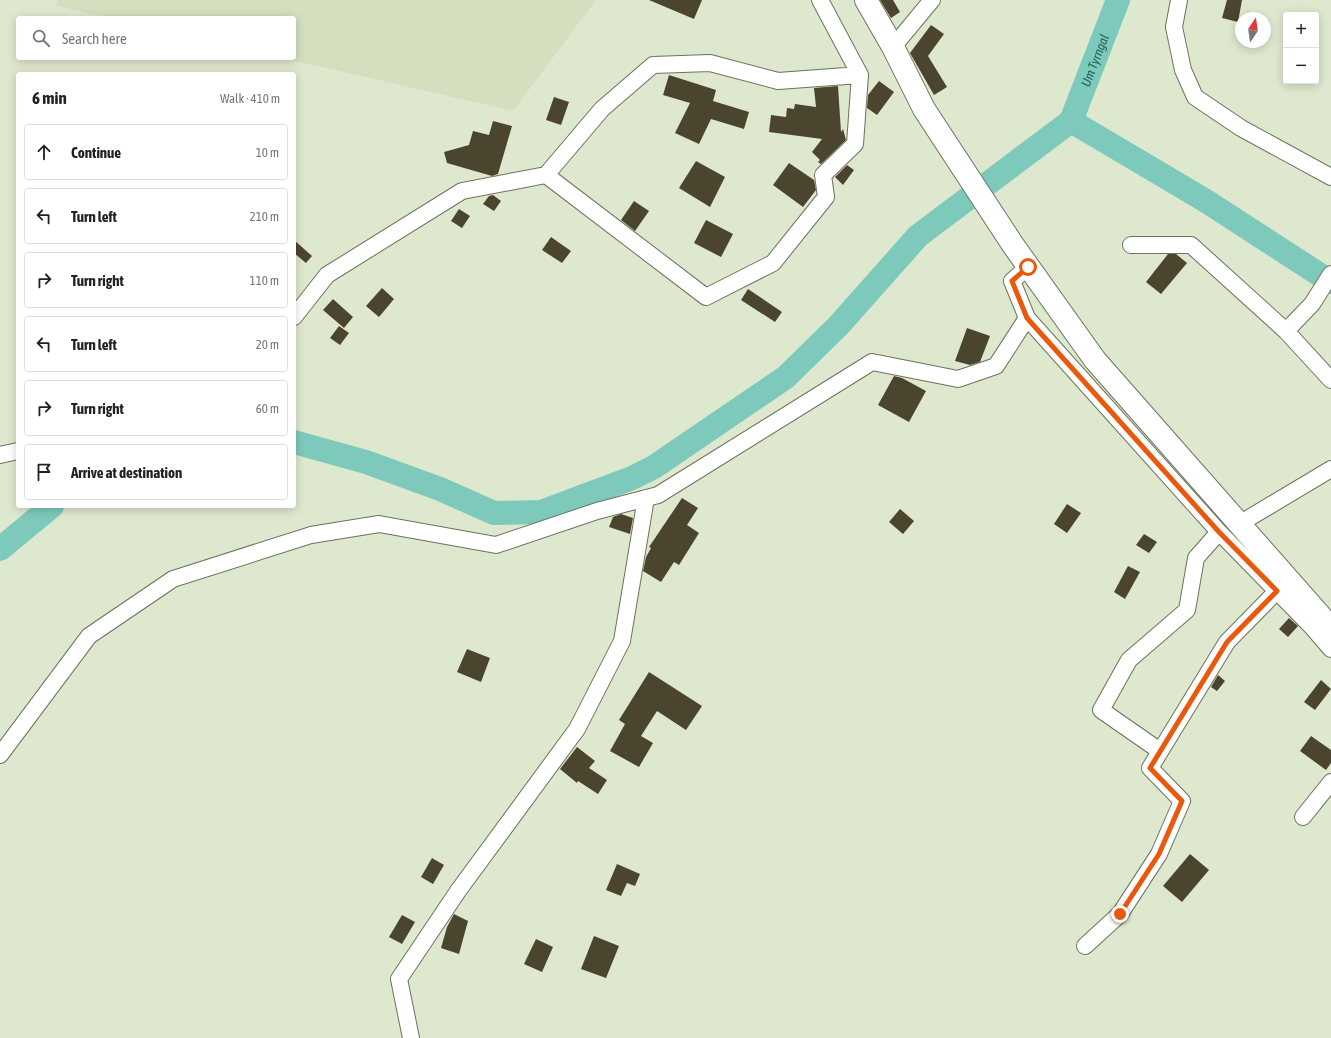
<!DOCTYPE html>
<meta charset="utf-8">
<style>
:root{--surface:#fff;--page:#f6f6f6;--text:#222;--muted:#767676;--line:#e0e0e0}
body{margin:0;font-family:"Asap Condensed",sans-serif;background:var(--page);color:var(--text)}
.controls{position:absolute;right:12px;top:12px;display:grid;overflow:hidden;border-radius:4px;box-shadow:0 2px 10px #0003}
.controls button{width:36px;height:36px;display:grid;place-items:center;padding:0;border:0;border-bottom:1px solid var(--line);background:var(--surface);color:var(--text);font:20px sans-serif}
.compass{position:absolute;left:1235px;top:12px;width:36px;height:36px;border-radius:50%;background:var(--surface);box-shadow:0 2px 10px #0003;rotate:13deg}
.stop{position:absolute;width:12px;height:12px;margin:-9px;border:3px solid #ea580c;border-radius:50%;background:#fff}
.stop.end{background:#ea580c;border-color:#fff;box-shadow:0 1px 4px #0008}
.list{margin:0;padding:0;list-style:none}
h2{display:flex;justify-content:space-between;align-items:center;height:52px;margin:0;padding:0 16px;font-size:17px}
h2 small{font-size:13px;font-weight:400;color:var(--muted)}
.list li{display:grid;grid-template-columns:26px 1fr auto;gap:12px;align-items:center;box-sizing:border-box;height:56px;margin:0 8px 8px;padding:0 8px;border:1px solid var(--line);border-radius:4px}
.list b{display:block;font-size:15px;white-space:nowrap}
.list em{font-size:13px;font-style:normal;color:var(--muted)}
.icon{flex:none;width:22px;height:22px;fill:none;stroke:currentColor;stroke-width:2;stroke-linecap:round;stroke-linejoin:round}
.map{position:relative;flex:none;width:1331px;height:1038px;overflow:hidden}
.search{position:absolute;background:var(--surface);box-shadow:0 2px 10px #0003;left:16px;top:16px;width:280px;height:44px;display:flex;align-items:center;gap:10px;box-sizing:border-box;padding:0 14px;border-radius:4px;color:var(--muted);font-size:15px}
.panel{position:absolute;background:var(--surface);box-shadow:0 2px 10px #0003;left:16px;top:72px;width:280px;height:436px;border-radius:4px}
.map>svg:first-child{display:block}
.built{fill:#d3dfbe}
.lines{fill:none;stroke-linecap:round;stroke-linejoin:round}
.river{stroke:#7dc9bb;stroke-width:24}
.building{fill:#4b452f}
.street-casing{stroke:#6b735c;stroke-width:18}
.highway-casing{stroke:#6b735c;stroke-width:24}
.street{stroke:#fff;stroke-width:16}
.highway{stroke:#fff;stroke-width:22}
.route{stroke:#ea580c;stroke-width:5}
.labels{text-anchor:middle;stroke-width:4;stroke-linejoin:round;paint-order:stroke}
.water-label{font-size:13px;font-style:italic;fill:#256259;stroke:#ecf5db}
</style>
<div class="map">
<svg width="1331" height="1038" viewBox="0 0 1331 1038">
<rect width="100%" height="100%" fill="#dee8ce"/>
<!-- built -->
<path class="built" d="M 58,0 L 596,0 L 513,111 L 283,58 L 294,58 L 294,18 L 110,18 L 56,6 Z"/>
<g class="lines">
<!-- river -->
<g class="river">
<path d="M 1071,121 L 1206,201 L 1331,282"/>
<path id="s1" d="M 1071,121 L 1118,0"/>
<path d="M 294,442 L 366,462 L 440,489 L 494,513 L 541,512 L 632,478 L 654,467 L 786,377 L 839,325 L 918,236 L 1071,121"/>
<path d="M 0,549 L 52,506"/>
</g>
</g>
<!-- building -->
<path class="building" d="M 649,0 L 702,0 L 694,19 Z
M 880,0 L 893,0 L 900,12 L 891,18 Z
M 1227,0 L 1242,0 L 1238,22 L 1222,18 Z
M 931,25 L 944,34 L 928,56 L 947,87 L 934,95 L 910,53 Z
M 669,75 L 716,90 L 713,101 L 749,112 L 744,129 L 711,119 L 699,144 L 675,133 L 690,103 L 663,95 Z
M 879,81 L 894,92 L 877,115 L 867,108 L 868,95 Z
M 838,86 L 841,132 L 843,129 L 846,140 L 821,164 L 818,162 L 820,160 L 812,152 L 822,139 L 769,132 L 771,115 L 786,117 L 787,108 L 794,109 L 795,104 L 816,107 L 814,88 Z
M 554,97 L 569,102 L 561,125 L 546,120 Z
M 493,121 L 512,126 L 498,174 L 492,176 L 447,163 L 444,152 L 469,145 L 473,131 L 489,135 Z
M 696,161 L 725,177 L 710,207 L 679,188 Z
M 789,163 L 814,180 L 816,190 L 803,207 L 773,185 Z
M 847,165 L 854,170 L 843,185 L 835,177 Z
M 493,195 L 501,201 L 494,211 L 483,204 L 489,196 Z
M 634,201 L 649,211 L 635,231 L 621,220 Z
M 459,209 L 470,216 L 462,228 L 451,221 Z
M 706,220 L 733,234 L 721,257 L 694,243 Z
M 551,237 L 571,251 L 562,263 L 542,250 Z
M 294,240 L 312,256 L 306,263 L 294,253 Z
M 1168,254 L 1176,254 L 1187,263 L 1161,294 L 1146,282 Z
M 382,288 L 394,299 L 379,317 L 366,306 Z
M 748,289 L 782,312 L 775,322 L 741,300 Z
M 333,299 L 353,317 L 344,328 L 323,310 Z
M 339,326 L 349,333 L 340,345 L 330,338 Z
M 967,328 L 990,336 L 980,362 L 970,365 L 955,361 Z
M 894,376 L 902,378 L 926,391 L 909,422 L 878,405 Z
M 682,498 L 698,508 L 687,525 L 699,533 L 679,565 L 674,562 L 661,582 L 643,571 L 646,557 L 651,548 L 649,547 Z
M 1067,504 L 1081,513 L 1067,533 L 1054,524 Z
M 900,509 L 914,521 L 903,534 L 889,522 Z
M 621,514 L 633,518 L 630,534 L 609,527 L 613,517 Z
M 1144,534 L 1157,542 L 1149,553 L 1136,545 Z
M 1128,566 L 1140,572 L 1125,599 L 1114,592 Z
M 1289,618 L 1298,626 L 1288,637 L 1279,629 Z
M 467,649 L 490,658 L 481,682 L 457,672 Z
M 649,672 L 702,706 L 686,730 L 657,711 L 641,736 L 653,743 L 639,767 L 610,751 L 625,724 L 619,720 Z
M 1218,675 L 1225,681 L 1217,691 L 1211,687 Z
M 1321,680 L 1331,689 L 1315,710 L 1304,702 Z
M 1311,736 L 1331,750 L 1331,763 L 1326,770 L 1300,751 Z
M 577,747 L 595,761 L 589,768 L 607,780 L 598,794 L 578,781 L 577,783 L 560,769 Z
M 1190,854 L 1209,870 L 1182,902 L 1163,886 Z
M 432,858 L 444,865 L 433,884 L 421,877 Z
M 617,864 L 640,874 L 635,886 L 627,883 L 621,896 L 606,890 Z
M 454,914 L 468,921 L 459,954 L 441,948 L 447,927 Z
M 402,915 L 415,922 L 402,944 L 389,937 Z
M 594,936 L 619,946 L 606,978 L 581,969 Z
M 536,939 L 553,947 L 542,972 L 524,964 Z"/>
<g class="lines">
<defs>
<path id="street" d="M 1179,0 L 1174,27 L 1183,70 L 1195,97 L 1241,128 L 1331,177
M 893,47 L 932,0
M 546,175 L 602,109 L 653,65 L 710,63 L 778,81 L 860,75
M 1131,245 L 1191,245 L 1286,331
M 1331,274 L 1312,304 L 1286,331 L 1331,380
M 294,317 L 327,275 L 462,191 L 546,175 L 706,297 L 773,263 L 826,197 L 823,175 L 855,144 L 860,75 L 820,0
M 1027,318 L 1219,532 L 1312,627 L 1331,649
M 0,455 L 18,451
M 1239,524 L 1331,469
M 1160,751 L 1101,710 L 1129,660 L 1187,610 L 1196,558 L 1219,532
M 0,755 L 89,636 L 173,579 L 311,535 L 379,524 L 496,545 L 597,511 L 658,495 L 872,362 L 958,379 L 996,366 L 1027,318 L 1012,281 L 1028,267
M 1303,817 L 1331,782
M 1085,946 L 1120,914 L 1159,854 L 1182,801 L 1150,768 L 1227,642 L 1277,591
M 411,1038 L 399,979 L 458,891 L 577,729 L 622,641 L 646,498"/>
<path id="highway" d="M 866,0 L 893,47 L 924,109 L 1013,245 L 1095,360 L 1331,628"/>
</defs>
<!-- street casing -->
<use href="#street" class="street-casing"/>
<!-- highway casing -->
<use href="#highway" class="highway-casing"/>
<!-- street -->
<use href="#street" class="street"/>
<!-- highway -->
<use href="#highway" class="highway"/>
</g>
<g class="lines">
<!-- route -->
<path class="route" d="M 1028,267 L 1012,281 L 1027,318 L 1219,532 L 1277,591 L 1227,642 L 1150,768 L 1182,801 L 1159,854 L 1120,914"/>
</g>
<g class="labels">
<!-- water labels -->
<g class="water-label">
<text dy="5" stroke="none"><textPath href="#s1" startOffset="65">Um Tyrngal</textPath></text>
</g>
</g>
</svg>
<div class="controls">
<button>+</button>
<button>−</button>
</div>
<svg class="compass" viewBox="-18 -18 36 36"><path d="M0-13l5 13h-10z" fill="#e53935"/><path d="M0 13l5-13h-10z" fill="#767676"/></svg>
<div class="stop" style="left:1028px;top:267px"></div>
<div class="stop end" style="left:1120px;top:914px"></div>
<div class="search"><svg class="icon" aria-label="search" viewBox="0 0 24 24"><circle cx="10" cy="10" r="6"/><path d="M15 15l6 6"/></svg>Search here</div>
<section class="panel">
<h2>6 min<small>Walk · 410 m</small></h2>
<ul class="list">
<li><svg class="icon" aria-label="ahead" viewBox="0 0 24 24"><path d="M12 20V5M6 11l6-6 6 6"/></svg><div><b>Continue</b></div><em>10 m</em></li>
<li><svg class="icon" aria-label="left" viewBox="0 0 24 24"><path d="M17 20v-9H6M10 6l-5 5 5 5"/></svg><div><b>Turn left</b></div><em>210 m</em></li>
<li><svg class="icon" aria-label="right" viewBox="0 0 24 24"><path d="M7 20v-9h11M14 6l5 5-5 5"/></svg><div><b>Turn right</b></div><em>110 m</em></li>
<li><svg class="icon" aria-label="left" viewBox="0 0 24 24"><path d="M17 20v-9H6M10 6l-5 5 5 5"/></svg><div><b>Turn left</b></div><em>20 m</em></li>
<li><svg class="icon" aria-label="right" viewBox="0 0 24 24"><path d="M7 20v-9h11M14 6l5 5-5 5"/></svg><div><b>Turn right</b></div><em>60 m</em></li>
<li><svg class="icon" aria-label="arrive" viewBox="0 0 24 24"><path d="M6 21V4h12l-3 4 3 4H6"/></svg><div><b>Arrive at destination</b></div></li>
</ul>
</section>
</div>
